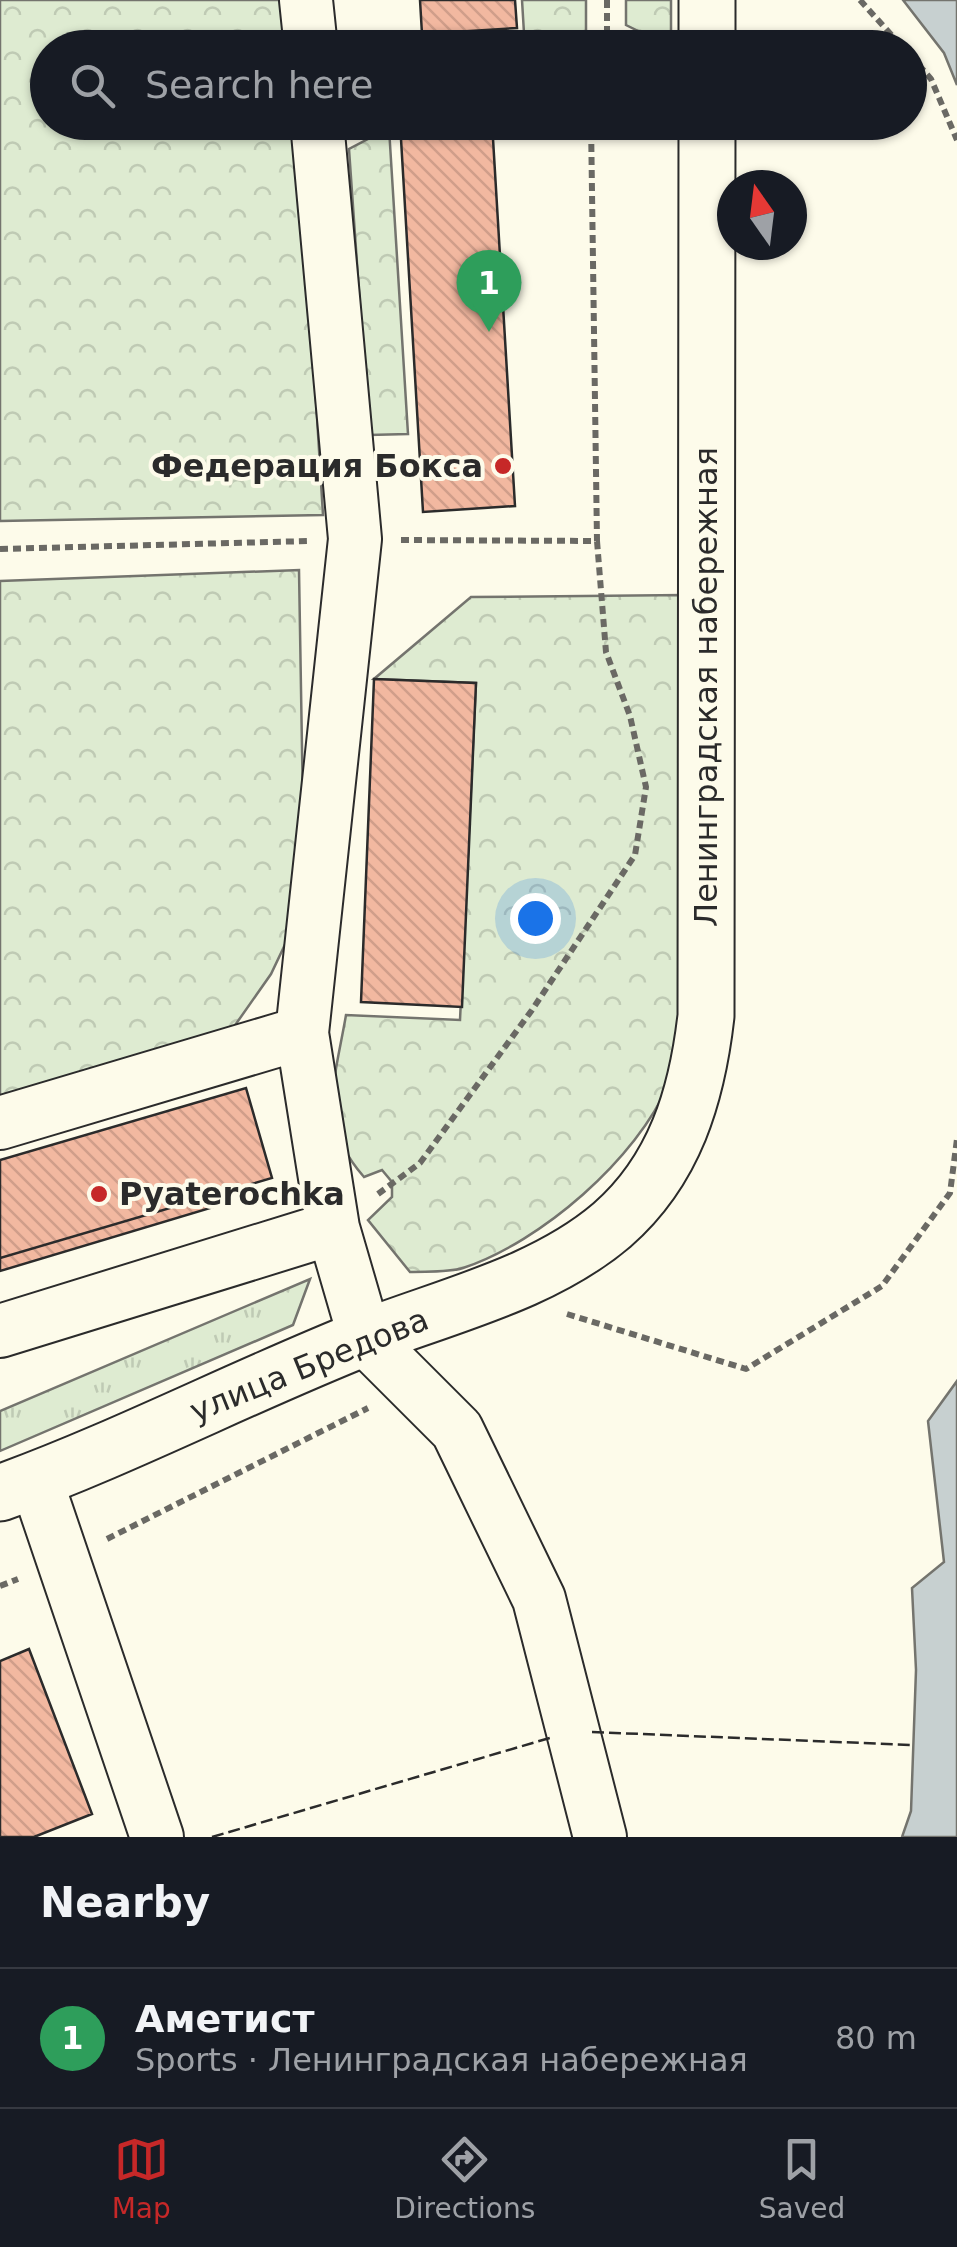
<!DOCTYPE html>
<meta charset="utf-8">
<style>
:root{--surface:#171b24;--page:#242831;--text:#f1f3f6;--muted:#9ea1a6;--line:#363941;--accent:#c62828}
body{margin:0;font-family:"DejaVu Sans",sans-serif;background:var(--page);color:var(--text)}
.compass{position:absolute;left:717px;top:170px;width:90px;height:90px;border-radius:50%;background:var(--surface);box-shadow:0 2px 8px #0004;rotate:346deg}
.you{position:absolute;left:535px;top:918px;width:35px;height:35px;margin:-25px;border:8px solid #fff;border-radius:50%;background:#1a73e8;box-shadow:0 0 0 15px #1a73e833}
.badge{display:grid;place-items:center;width:65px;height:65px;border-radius:50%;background:var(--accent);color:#fff;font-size:32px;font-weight:700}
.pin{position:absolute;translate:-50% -82px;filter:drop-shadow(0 2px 5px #0008)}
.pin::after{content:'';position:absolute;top:52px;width:35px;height:30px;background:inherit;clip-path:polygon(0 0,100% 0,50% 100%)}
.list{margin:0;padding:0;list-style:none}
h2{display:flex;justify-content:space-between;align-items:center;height:130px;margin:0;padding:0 40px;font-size:42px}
h2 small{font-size:32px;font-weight:400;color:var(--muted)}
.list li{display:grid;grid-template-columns:65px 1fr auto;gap:30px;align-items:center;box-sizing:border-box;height:140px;padding:0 40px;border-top:2px solid var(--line)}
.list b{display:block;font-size:38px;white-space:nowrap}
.list p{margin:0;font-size:32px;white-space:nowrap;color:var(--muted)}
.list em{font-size:32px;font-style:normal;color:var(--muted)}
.icon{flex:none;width:55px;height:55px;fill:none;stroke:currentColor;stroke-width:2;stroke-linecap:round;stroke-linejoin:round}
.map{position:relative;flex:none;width:957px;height:1837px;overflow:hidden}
.search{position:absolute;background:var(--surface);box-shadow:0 2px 8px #0004;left:30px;right:30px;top:30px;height:110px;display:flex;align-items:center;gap:25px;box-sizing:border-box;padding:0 35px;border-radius:55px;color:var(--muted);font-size:38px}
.sheet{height:270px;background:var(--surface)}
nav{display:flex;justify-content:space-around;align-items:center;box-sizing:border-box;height:140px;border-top:2px solid var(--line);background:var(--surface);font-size:28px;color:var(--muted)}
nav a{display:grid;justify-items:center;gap:5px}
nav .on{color:var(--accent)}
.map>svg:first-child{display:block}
.grass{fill:url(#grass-tufts);stroke:#74746e;stroke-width:2.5}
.forest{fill:url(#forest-crowns);stroke:#74746e;stroke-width:2.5}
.water{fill:#c7d0d0;stroke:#74746e;stroke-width:2.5}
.building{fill:url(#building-back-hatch);stroke:#2b2b2b;stroke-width:2.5}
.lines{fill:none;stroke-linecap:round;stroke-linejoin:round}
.minor-casing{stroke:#2b2b2b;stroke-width:56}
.major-casing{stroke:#2b2b2b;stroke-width:59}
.path{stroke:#6a6964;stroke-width:6;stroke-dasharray:8 5;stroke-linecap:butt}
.minor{stroke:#fdfbea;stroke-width:52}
.major{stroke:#fdfbea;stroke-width:55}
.fence{stroke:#2b2b2b;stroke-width:2.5;stroke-dasharray:12 5;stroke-linecap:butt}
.poi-dot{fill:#c62828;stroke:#fdfbea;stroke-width:4}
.labels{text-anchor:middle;stroke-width:8;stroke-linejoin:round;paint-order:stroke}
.poi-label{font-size:32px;font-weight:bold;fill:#2b2b2b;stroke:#fdfbea;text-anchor:end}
.street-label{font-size:32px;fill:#2b2b2b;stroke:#fdfbea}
</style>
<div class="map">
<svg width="957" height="1837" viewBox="0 0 957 1837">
<defs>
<pattern id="grass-tufts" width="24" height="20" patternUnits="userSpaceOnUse" patternTransform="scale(2.5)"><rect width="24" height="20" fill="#deebd1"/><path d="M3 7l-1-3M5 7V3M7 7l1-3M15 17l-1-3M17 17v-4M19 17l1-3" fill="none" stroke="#bfcab4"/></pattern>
<pattern id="forest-crowns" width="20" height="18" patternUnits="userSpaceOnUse" patternTransform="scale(2.5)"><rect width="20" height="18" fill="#deebd1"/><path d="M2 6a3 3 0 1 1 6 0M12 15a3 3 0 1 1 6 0" fill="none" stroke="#bfcab4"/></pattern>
<pattern id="building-back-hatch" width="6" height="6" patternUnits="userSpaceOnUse" patternTransform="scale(2.5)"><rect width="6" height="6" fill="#f2b8a0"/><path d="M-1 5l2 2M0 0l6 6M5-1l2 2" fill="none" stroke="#d09e8a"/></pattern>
</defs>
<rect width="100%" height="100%" fill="#fdfbea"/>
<!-- grass -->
<path class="grass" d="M 310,1279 L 293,1325 L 0,1451 L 0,1411 Z"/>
<!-- forest -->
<path class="forest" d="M 0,0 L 292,0 L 295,47 L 48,48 L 48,122 L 299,123 L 323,515 L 0,521 Z
M 522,0 L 586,0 L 586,34 L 524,33 Z
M 626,0 L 671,0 L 671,47 L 626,25 Z
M 389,128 L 408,434 L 369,435 L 349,149 Z
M 299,570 L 303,807 L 299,915 L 271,974 L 231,1031 L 0,1099 L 0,581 Z
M 684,595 L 680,992 C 678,1022 680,1055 669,1083 C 637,1159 541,1242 463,1268 C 447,1273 426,1271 410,1272 L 368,1220 L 392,1197 L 392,1182 L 382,1170 L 364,1177 C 316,1123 335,1080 346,1015 L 460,1020 L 476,683 L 374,679 L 471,597 Z"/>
<!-- water -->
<path class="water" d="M 903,0 L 957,0 L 957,85 L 944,53 Z
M 957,1381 L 957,1837 L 902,1837 L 911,1811 L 916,1670 L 912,1588 L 944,1562 L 928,1421 Z"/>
<!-- building -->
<path class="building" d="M 420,0 L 515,0 L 517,28 L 422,34 Z
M 486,34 L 487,48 L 395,48 L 395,39 Z
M 400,122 L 492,122 L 515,506 L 423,512 Z
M 374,679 L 476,683 L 462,1007 L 361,1002 Z
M 246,1088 L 272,1178 L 0,1258 L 0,1160 Z
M 214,1195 L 217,1206 L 0,1271 L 0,1258 Z
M 29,1649 L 92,1814 L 34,1837 L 0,1837 L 0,1661 Z"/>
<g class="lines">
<defs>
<path id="minor" d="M 306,0 L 311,48
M 317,122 L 355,539 L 302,1033 L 333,1228
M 0,1123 L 302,1033
M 0,1331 L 333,1228 L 365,1338 L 457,1430 L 539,1599 L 600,1837
M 36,1480 L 157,1837"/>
<path id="major" d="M 707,48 L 707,0
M 0,1493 C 124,1448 241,1387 364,1338 C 446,1306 543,1284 612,1225 C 675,1170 697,1095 706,1016 L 707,122"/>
</defs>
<!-- minor casing -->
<use href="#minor" class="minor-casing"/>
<!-- major casing -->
<use href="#major" class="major-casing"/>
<!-- path -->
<path class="path" d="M 607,0 L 607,48
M 860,0 L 903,48
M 910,55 L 931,79 L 957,140
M 401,540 L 597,541 L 591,122
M 0,549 L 309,541
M 378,1194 L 420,1163 L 532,1010 L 635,855 L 646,787 L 630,716 L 606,652 L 597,541
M 567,1314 L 746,1369 L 882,1286 L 950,1193 L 957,1139
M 107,1539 L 368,1408
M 0,1586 L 18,1579"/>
<!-- minor -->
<use href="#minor" class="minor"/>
<!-- major -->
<use href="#major" class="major"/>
<!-- fence -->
<path class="fence" d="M 592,1732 L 912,1745
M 212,1837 L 553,1737"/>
</g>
<!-- markers -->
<g class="poi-dot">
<circle cx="503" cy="466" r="10"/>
<circle cx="99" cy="1194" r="10"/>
</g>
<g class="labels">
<!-- poi labels -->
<g class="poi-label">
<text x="483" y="477">Федерация Бокса</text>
<text x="119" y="1205" text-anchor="start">Pyaterochka</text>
</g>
<!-- street labels -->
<g class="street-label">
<text transform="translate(706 687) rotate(-90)" y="11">Ленинградская набережная</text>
<text transform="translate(309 1365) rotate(-22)" y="11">улица Бредова</text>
</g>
</g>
</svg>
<svg class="compass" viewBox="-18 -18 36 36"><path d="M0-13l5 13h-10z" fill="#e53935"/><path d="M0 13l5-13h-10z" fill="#9ea1a6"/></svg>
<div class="you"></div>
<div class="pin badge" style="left:489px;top:332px;background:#2e9e5b">1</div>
<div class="search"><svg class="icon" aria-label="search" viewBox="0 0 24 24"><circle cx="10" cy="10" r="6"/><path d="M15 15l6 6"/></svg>Search here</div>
</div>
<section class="sheet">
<h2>Nearby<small></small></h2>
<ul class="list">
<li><span class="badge" style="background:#2e9e5b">1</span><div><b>Аметист</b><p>Sports · Ленинградская набережная</p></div><em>80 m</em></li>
</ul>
</section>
<nav>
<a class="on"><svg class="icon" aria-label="map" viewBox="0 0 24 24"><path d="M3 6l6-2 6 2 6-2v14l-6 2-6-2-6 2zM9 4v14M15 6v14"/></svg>Map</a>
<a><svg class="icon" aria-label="directions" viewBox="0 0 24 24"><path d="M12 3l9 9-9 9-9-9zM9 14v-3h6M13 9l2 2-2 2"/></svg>Directions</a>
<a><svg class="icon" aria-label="saved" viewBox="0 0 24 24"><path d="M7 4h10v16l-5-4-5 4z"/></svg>Saved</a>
</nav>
